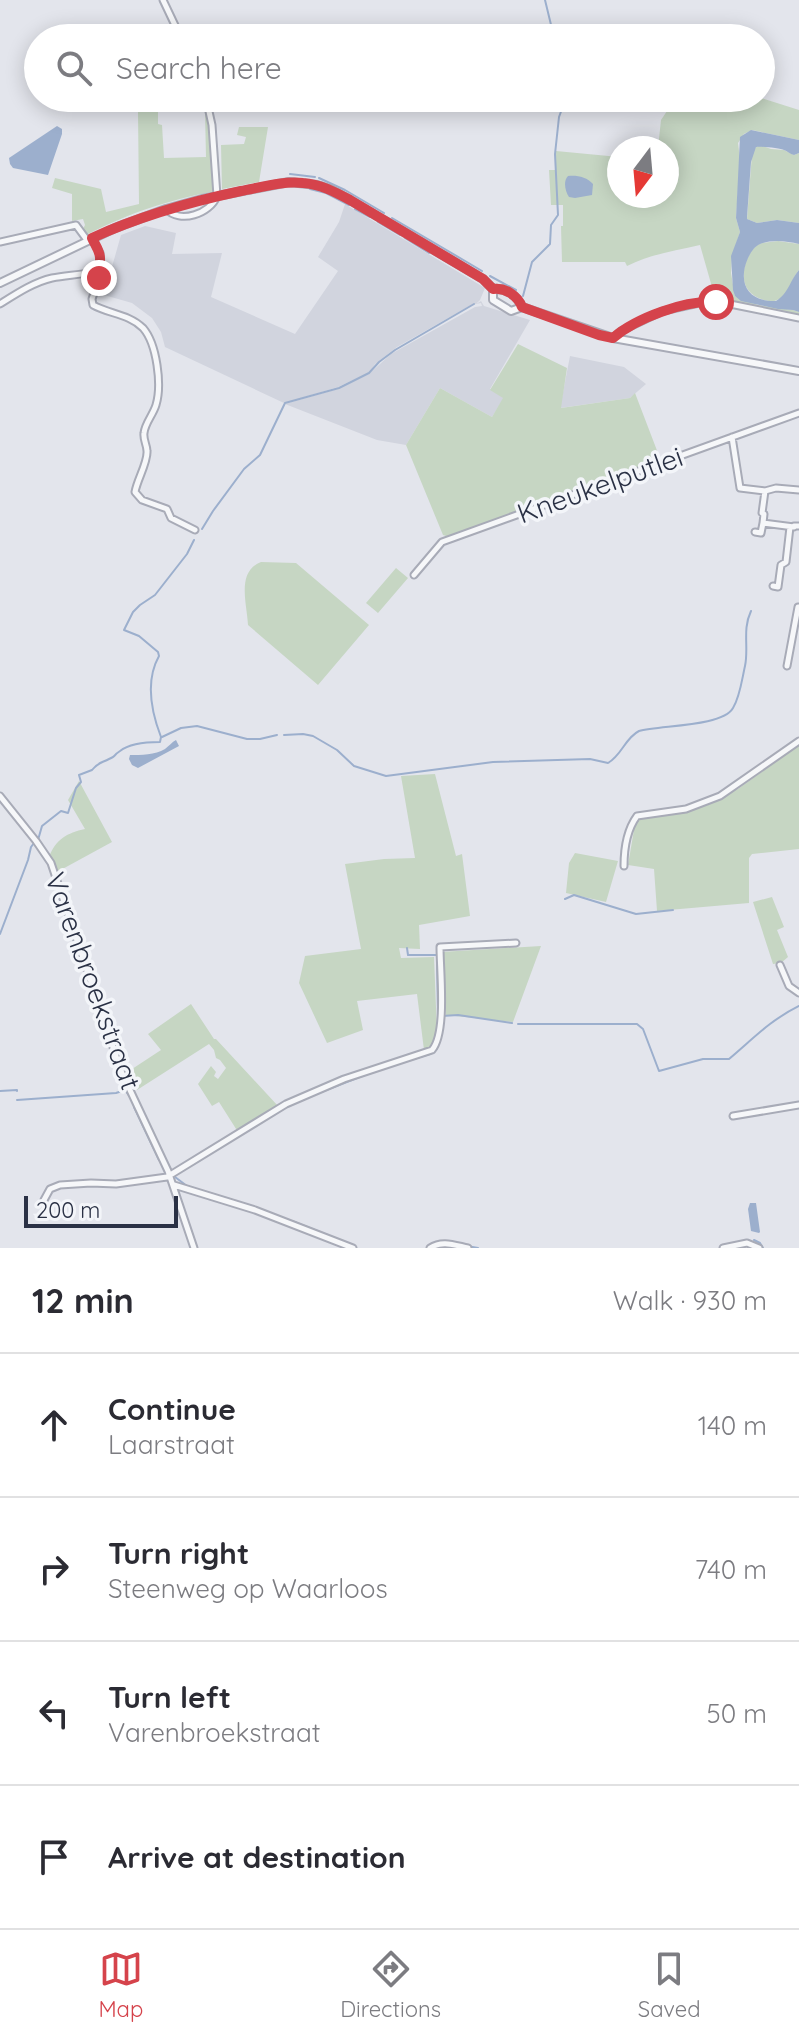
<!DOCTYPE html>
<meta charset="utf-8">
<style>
:root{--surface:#fff;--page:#f2f2f3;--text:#2b2b33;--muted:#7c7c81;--line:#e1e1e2;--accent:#d5434b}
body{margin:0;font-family:Quicksand,sans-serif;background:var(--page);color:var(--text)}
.compass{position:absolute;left:607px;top:136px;width:72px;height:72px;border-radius:50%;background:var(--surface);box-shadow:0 4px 20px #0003;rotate:196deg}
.scale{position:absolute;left:24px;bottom:20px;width:154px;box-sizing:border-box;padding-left:8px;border:4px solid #2a3145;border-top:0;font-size:22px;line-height:28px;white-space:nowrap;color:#2a3145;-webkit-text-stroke:6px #f3f5f9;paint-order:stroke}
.stop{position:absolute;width:24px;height:24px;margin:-18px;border:6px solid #d5434b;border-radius:50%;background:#fff}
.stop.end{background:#d5434b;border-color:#fff;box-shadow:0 2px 8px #0008}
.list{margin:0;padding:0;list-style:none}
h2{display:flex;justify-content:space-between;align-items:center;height:104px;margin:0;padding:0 32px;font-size:34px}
h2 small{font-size:26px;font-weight:400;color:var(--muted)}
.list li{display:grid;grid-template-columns:52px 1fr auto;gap:24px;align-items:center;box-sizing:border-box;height:144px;padding:0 32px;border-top:2px solid var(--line)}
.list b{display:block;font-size:30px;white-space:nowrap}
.list p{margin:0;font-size:26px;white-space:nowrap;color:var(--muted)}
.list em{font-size:26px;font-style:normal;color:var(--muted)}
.icon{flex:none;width:44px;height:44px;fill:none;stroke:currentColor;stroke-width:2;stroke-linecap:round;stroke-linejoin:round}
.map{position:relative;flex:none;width:799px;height:1248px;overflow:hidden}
.search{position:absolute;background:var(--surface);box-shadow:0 4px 20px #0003;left:24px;right:24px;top:24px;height:88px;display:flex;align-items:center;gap:20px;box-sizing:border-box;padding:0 28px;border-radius:44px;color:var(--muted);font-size:30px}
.sheet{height:680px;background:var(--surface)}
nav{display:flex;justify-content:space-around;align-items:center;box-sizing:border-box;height:112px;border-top:2px solid var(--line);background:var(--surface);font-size:22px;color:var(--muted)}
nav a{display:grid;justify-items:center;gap:4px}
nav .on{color:var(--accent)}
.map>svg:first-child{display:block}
.built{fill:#d1d4de}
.green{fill:#c6d6c3}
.water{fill:#9cafcd}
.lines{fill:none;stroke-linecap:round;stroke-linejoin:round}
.stream{stroke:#9cafcd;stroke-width:2}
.minor-casing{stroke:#a8abb7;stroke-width:9}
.tertiary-casing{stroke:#a8abb7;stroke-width:10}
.minor{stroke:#f6f7f9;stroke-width:5}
.tertiary{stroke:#f6f7f9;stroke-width:6}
.route{stroke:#d5434b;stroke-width:10}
.labels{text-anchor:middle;stroke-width:7;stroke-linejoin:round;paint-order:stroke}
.street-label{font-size:28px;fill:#2a3145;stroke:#f3f5f9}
</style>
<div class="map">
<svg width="799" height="1248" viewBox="0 0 799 1248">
<rect width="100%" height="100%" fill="#e3e5ec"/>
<!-- built -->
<path class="built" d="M 345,204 L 485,288 L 480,300 L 476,304 L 481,301 L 484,306 L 530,320 L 490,389 L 504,398 L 492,417 L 440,388 L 406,445 L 377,440 L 285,404 L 338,389 L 369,374 L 391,354 L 475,307 L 482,306 L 481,303 L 471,305 L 397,347 L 375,364 L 370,372 L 338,387 L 284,403 L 165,347 L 161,332 L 152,318 L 132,303 L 104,295 L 121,235 L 145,226 L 167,231 L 176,233 L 172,254 L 222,253 L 211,297 L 295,334 L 338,271 L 318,257 L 339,222 Z
M 570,356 L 624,367 L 646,384 L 630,398 L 560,408 Z"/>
<!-- green -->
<path class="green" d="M 713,98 L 761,98 L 799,110 L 799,140 L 752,130 L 744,134 L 738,143 L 740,159 L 736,218 L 740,232 L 732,256 L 731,273 L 735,296 L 758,305 L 793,310 L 799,312 L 799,317 L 716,301 L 700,245 C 674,251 651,254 627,266 L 625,262 L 562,262 L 561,226 L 563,226 L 563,205 L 551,205 L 549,170 L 556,170 L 556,151 L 619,157 L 619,196 L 667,196 L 667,148 L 658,148 L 661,120 L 673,102 L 701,104 Z
M 158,109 L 158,124 L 162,125 L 164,158 L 206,157 L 205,112 L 209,111 L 215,191 C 166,201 132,212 88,234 L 83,229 L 85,225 L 83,219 L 72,221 L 72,194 L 52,188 L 55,178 L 101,189 L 106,212 L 139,204 L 138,112 Z
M 239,127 L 268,127 L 259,182 L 222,189 L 221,145 L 244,144 L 246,137 L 237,135 Z
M 760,145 L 771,149 L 784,150 L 794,155 L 799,153 L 799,223 L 777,220 L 757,223 L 747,219 L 752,154 L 756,147 Z
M 778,241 L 799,244 L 799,270 C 791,279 789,296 777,300 C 773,302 767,301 764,300 C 743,294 740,277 747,259 C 750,254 753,247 759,244 C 764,242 772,242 778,241 Z
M 518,344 L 567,368 L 561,408 L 630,398 L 635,393 L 661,461 L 449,537 L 443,535 L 406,445 L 440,388 L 492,417 L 503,398 L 490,390 Z
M 261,562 L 296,563 L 369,625 L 318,685 L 248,625 C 247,603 236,572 261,562 Z
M 396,568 L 408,578 L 378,613 L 366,603 Z
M 799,745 L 799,849 L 752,854 L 749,858 L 749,903 L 657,911 L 654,869 L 628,865 L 636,818 L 687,809 L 738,789 Z
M 435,774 L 456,856 L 462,854 L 470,916 L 419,925 L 420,949 L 399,948 L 401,958 L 434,957 L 437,1033 L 431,1047 L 424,1050 L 417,994 L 357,1001 L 363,1030 L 327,1043 L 299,983 L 305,956 L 361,949 L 345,864 L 384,859 L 415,858 L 401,776 Z
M 79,781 L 112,842 L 57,872 L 49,857 C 56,839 67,833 85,829 L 68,800 Z
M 575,853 L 618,861 L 606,902 L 566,893 L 569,863 Z
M 772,897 L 784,927 L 777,930 L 788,957 L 781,963 L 773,964 L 753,902 Z
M 541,946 L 513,1022 L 446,1015 L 441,952 Z
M 191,1004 L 214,1039 L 216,1039 L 278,1106 L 238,1132 L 219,1102 L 212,1106 L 198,1084 L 211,1066 L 216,1072 L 214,1076 L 218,1079 L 226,1068 L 220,1060 L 216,1058 L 214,1050 L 209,1044 L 137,1090 L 126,1073 L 161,1050 L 148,1034 Z"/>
<!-- water -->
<path class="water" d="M 57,126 L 62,129 L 62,134 L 48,175 L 13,168 L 10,164 L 9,158 Z
M 751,130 L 799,140 L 799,153 L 794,155 C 790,154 787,151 784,150 C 781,148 759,146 756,147 L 751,162 L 747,217 L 747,219 L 757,223 L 777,220 L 799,223 L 799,244 C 787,241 772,239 760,244 C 754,247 751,252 748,258 C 737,283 748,302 776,301 C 789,293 790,280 799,270 L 799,312 L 793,310 L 778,309 L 741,301 L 735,296 L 733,290 L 731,256 L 740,232 L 736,218 L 740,137 Z
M 568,176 C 577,175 587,177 593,184 L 592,195 L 575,198 L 569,197 C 565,191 563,181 568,176 Z
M 176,740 L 179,746 L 138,768 L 132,765 L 129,759 L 130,755 C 141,755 155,755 165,749 C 169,746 172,742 176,740 Z
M 750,1203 L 756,1203 L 760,1232 L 759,1233 L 751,1231 L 748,1209 Z"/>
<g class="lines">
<!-- stream -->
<path class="stream" d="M 545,0 L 553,33 L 563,34 L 565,38
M 290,174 L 315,177
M 319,178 L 345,190 L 384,213
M 310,189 L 326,193 L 349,205
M 355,209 L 370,217
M 392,218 L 482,271
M 378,222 L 400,235
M 405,238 L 429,253
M 490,276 L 516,290
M 523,296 L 532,262 L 550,244 L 551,225 L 558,215 L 555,154 L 559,117 L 566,98
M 202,529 L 213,511 L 244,469 L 260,455 L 285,403 L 339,388 L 369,373 L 379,362 L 395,350 L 474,304
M 449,542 L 518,517
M 284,735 L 303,734 L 313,736 L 337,750 L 354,766 L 386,776 L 493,762 L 590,759 L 608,763 C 622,755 625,738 639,731 C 660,725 722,727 733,708 C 740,697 742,679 745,666 C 749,647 742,630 751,611
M 162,737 L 181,728 L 197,726 L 247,739 L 260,739 L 277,735
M 38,840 L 42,826 L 61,811 L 68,813 L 76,788 L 81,782 L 79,775 L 92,770 C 97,763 101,763 109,759 C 118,755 111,757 120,751 C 130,743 147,742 160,742 L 161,737 C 151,711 145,681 159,656 L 158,652 L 139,636 L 124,630 L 133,612 L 140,605 L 155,595 L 187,554 L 194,540
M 565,899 L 574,895 L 636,914 L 673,910
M 0,934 L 28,860 L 31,847 L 34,843
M 407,948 L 408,955 L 437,955 L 438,1016
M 442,1016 L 458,1015 L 512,1023
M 518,1024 L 637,1024 L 643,1029 L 659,1071 L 703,1059 L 729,1059 C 754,1038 769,1021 799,1006
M 387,1067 L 430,1054 L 436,1050 L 442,1030
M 0,1091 L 17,1090 L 17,1091
M 316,1094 L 370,1073
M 17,1100 L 116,1093 L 125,1090 L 130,1097
M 134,1107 L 159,1160
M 197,1162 L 216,1150
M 182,1171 L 188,1167
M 175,1177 L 187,1186 L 288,1220
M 292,1221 L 340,1240
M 754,1240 L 760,1243 L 763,1248
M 467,1246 L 478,1248"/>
<defs>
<path id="minor" d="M 163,0 L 181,38
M 166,209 C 180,224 210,214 217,196 L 212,125 L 206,98
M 92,239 L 100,253 L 100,262 L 97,271 L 99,278 L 92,299 L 93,305 C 109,314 129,314 143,328 C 157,344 162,385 156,405 C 153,415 145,423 144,433 C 143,440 147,445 147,451 C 148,462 137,480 135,492 L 142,500 L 167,509 L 171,518 L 195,530
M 0,242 L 76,225 L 87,240
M 0,304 C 16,294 34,282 52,278 C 67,275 82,275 97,271
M 613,338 L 621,331 L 663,311 L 699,303 L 725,303 L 799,318
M 732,437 L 740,488 L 765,491
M 799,490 L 776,488 L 765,491 L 762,513 L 764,514 L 763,523 L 794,527 L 794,526 L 799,526
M 755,532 L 761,533 L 763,523
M 414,575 L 442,542 L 799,413
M 773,586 L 778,587 L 781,565 L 786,562 L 790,527
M 787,666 L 798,607 L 799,607
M 0,796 L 36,841 L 51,863 L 121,1071 L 168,1171 L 194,1248
M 624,866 C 624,849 626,831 637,816 L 686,809 L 720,796 L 799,741
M 780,965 L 789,986 L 799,993
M 733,1116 L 799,1105
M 174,1185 L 255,1210 L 353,1248
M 44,1200 L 50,1189 L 60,1185 L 91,1183 L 116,1184 L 167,1177 L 286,1104 L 344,1079 L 432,1050 C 447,1033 440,971 440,947 L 516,943
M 430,1248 C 442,1240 454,1245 468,1248
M 723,1248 L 747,1243 L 759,1248"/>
<path id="tertiary" d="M 0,283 L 115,228 L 166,209 L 202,199 L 289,182 L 317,185 L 330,189 L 350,200 L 483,279 L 493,289 C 505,287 518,296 522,307
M 493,289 L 493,300 L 511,311 L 522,307 L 613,338 L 799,371"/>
</defs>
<!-- minor casing -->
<use href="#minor" class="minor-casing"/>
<!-- tertiary casing -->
<use href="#tertiary" class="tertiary-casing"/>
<!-- minor -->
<use href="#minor" class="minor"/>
<!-- tertiary -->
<use href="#tertiary" class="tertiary"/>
</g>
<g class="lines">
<!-- route -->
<path class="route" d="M 99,278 C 97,270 100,268 100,260 C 101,252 95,245 92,238 C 140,216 189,202 241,191 C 262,187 282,181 303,183 C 320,184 335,192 350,200 L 483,279 L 493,289 C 505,287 518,296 522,307 L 599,335 L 613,338 C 636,318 685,300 716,302"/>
</g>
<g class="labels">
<!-- street labels -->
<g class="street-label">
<text transform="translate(600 485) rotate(-20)" y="10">Kneukelputlei</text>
<text transform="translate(93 981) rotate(70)" y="10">Varenbroekstraat</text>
</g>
</g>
</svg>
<svg class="compass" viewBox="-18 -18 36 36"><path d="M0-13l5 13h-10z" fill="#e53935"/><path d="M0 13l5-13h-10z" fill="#7c7c81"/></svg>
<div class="scale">200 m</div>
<div class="stop" style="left:716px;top:302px"></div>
<div class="stop end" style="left:99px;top:278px"></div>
<div class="search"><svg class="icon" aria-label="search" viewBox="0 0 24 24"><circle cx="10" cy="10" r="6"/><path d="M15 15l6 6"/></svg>Search here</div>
</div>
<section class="sheet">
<h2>12 min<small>Walk · 930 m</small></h2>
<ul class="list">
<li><svg class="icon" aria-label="ahead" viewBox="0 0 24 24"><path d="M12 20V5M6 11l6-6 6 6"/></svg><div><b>Continue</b><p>Laarstraat</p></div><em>140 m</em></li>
<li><svg class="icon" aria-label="right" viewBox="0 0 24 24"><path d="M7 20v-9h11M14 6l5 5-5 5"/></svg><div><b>Turn right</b><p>Steenweg op Waarloos</p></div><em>740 m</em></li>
<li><svg class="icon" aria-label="left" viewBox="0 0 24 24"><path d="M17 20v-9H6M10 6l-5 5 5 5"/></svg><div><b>Turn left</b><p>Varenbroekstraat</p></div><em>50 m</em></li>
<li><svg class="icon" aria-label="arrive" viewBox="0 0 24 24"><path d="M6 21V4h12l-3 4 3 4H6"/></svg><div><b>Arrive at destination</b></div></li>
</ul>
</section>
<nav>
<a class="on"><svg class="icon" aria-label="map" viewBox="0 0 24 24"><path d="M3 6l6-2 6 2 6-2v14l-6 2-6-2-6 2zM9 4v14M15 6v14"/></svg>Map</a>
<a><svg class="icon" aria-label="directions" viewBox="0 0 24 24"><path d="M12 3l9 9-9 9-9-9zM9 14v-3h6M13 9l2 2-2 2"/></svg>Directions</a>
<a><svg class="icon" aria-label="saved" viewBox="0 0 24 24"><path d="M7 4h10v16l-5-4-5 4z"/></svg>Saved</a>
</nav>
